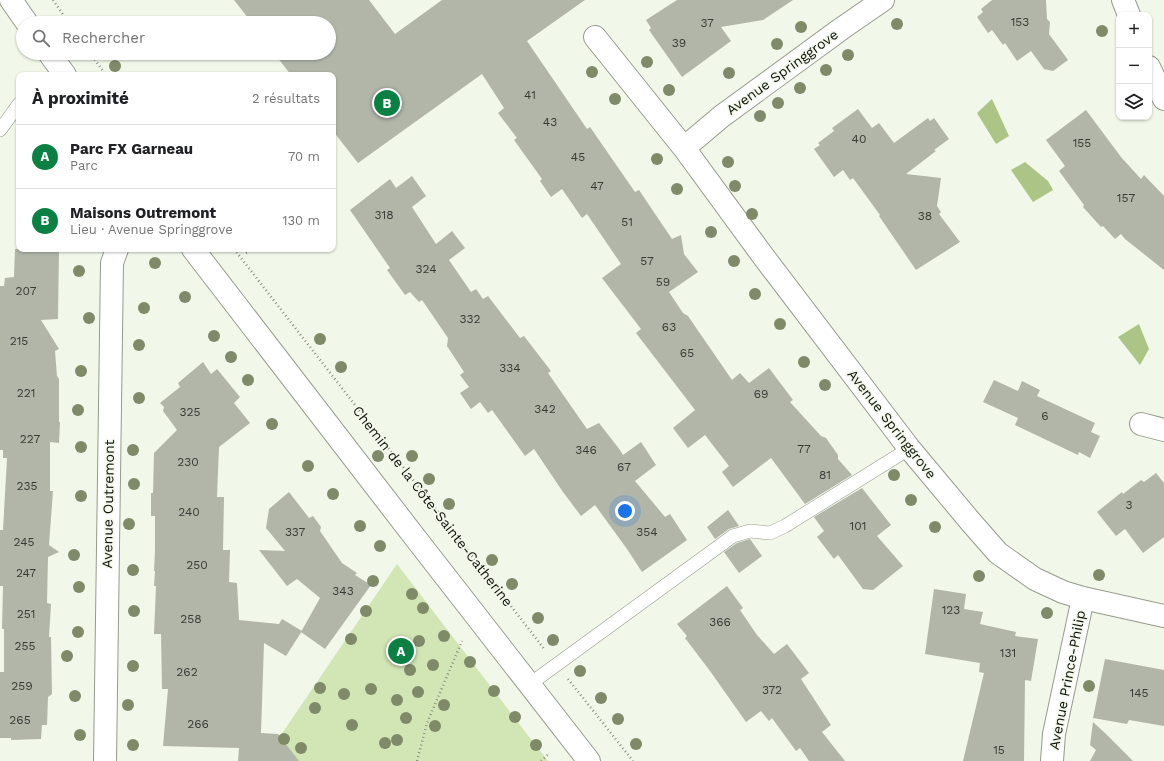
<!DOCTYPE html>
<html lang="fr">
<meta charset="utf-8">
<style>
:root{--surface:#fff;--page:#f2f2f2;--text:#202124;--muted:#757577;--line:#e0e0e0;--accent:#0b8043}
body{margin:0;font-family:"Work Sans",sans-serif;background:var(--page);color:var(--text)}
.controls{position:absolute;right:12px;top:12px;display:grid;overflow:hidden;border-radius:8px;box-shadow:0 1px 3px #0004}
.controls button{width:36px;height:36px;display:grid;place-items:center;padding:0;border:0;border-bottom:1px solid var(--line);background:var(--surface);color:var(--text);font:20px sans-serif}
.you{position:absolute;left:625px;top:511px;width:14px;height:14px;margin:-10px;border:3px solid #fff;border-radius:50%;background:#1a73e8;box-shadow:0 0 0 6px #1a73e833}
.badge{display:grid;place-items:center;width:26px;height:26px;border-radius:50%;background:var(--accent);color:#fff;font-size:13px;font-weight:700}
.pin{position:absolute;translate:-50% -50%;border:2px solid #fff;box-shadow:0 1px 4px #0006}
.list{margin:0;padding:0;list-style:none}
h2{display:flex;justify-content:space-between;align-items:center;height:52px;margin:0;padding:0 16px;font-size:17px}
h2 small{font-size:13px;font-weight:400;color:var(--muted)}
.list li{display:grid;grid-template-columns:26px 1fr auto;gap:12px;align-items:center;box-sizing:border-box;height:64px;padding:0 16px;border-top:1px solid var(--line)}
.list b{display:block;font-size:15px;white-space:nowrap}
.list p{margin:0;font-size:13px;white-space:nowrap;color:var(--muted)}
.list em{font-size:13px;font-style:normal;color:var(--muted)}
.icon{flex:none;width:22px;height:22px;fill:none;stroke:currentColor;stroke-width:2;stroke-linecap:round;stroke-linejoin:round}
.map{position:relative;flex:none;width:1164px;height:761px;overflow:hidden}
.search{position:absolute;background:var(--surface);box-shadow:0 1px 3px #0004;left:16px;top:16px;width:320px;height:44px;display:flex;align-items:center;gap:10px;box-sizing:border-box;padding:0 14px;border-radius:22px;color:var(--muted);font-size:15px}
.panel{position:absolute;background:var(--surface);box-shadow:0 1px 3px #0004;left:16px;top:72px;width:320px;height:180px;border-radius:8px}
.map>svg:first-child{display:block}
.green{fill:#d2e6b5}
.water{fill:#acc587}
.building{fill:#b1b6a9}
.lines{fill:none;stroke-linecap:round;stroke-linejoin:round}
.lane-casing{stroke:#959b8e;stroke-width:14}
.street-casing{stroke:#959b8e;stroke-width:24}
.secondary-casing{stroke:#959b8e;stroke-width:24}
.path{stroke:#8a8e85;stroke-width:2.5;stroke-dasharray:1 3;stroke-linecap:butt}
.lane{stroke:#fff;stroke-width:13}
.street{stroke:#fff;stroke-width:22}
.secondary{stroke:#fff;stroke-width:22}
.tree{fill:#7f8a69}
.labels{text-anchor:middle;stroke-width:3;stroke-linejoin:round;paint-order:stroke}
.number-label{font-size:12px;fill:#383b34}
.street-label{font-size:14px;fill:#10120d;stroke:#f1f7e9}
</style>
<div class="map">
<svg width="1164" height="761" viewBox="0 0 1164 761">
<rect width="100%" height="100%" fill="#f1f7e9"/>
<!-- green -->
<path class="green" d="M 397,564 L 530,738 L 548,761 L 266,761 L 266,757 Z"/>
<!-- water -->
<path class="water" d="M 992,99 L 1009,136 L 996,144 L 977,113 Z
M 1025,162 L 1048,181 L 1053,190 L 1033,202 L 1011,170 Z
M 1139,324 L 1149,349 L 1140,365 L 1118,337 Z"/>
<!-- building -->
<path class="building" d="M 234,0 L 369,0 L 395,34 L 442,0 L 585,0 L 527,41 L 587,129 L 590,127 L 635,192 L 639,190 L 672,239 L 681,235 L 684,254 L 698,272 L 669,292 L 683,313 L 688,316 L 732,380 L 740,373 L 749,383 L 769,368 L 793,400 L 790,402 L 821,436 L 826,438 L 838,455 L 838,459 L 852,475 L 805,504 L 771,458 L 733,487 L 722,472 L 729,466 L 705,435 L 688,448 L 673,428 L 695,410 L 636,333 L 641,329 L 602,278 L 621,264 L 587,214 L 582,218 L 562,189 L 551,197 L 540,181 L 542,179 L 514,140 L 517,138 L 498,113 L 504,108 L 482,74 L 358,163 L 333,131 L 333,75 L 291,75 L 274,53 L 329,53 L 329,23 L 252,23 Z
M 677,0 L 793,0 L 763,20 L 721,27 L 731,41 L 682,77 L 649,30 L 651,28 L 646,20 Z
M 992,0 L 1046,0 L 1047,19 L 1050,22 L 1049,34 L 1068,60 L 1053,71 L 1044,69 L 1031,51 L 1017,61 L 1005,43 L 1003,45 L 992,30 L 988,33 L 977,17 L 983,12 L 981,9 Z
M 858,109 L 872,128 L 879,123 L 894,143 L 928,118 L 930,121 L 934,118 L 949,139 L 934,150 L 936,151 L 906,174 L 941,178 L 937,206 L 941,212 L 939,214 L 960,242 L 916,270 L 879,216 L 880,215 L 853,178 L 850,180 L 843,170 L 834,177 L 814,149 L 820,145 L 818,143 L 834,131 L 832,128 Z
M 1086,110 L 1121,157 L 1141,179 L 1144,175 L 1164,196 L 1164,270 L 1125,239 L 1121,234 L 1115,239 L 1103,226 L 1101,227 L 1083,207 L 1084,205 L 1059,171 L 1065,166 L 1046,140 Z
M 412,176 L 426,196 L 412,207 L 436,244 L 452,231 L 465,248 L 449,260 L 471,292 L 476,289 L 483,299 L 488,296 L 520,338 L 524,336 L 551,371 L 548,373 L 587,429 L 599,423 L 620,450 L 623,455 L 641,442 L 656,465 L 635,481 L 665,517 L 670,514 L 687,540 L 642,572 L 627,549 L 595,505 L 581,516 L 563,492 L 534,449 L 525,456 L 492,410 L 488,413 L 480,402 L 471,409 L 460,393 L 469,387 L 460,375 L 464,372 L 447,346 L 448,338 L 422,300 L 419,302 L 410,292 L 405,295 L 387,270 L 390,268 L 350,210 L 390,179 L 396,188 Z
M 15,249 L 59,249 L 58,319 L 41,320 L 59,349 L 55,351 L 57,376 L 59,379 L 59,422 L 60,422 L 59,443 L 50,442 L 50,491 L 53,491 L 49,545 L 59,552 L 48,557 L 47,603 L 51,604 L 49,637 L 51,637 L 52,694 L 48,697 L 47,725 L 42,725 L 41,739 L 11,740 L 11,738 L 0,738 L 0,672 L 4,672 L 4,629 L 2,629 L 3,586 L 0,586 L 0,530 L 3,530 L 7,458 L 3,458 L 3,450 L 0,450 L 0,286 L 4,286 L 5,278 L 14,277 Z
M 203,362 L 211,374 L 217,369 L 240,397 L 234,403 L 250,423 L 219,447 L 217,497 L 224,497 L 223,550 L 230,550 L 229,582 L 237,583 L 239,620 L 279,624 L 282,619 L 302,631 L 286,656 L 264,643 L 261,733 L 278,734 L 299,761 L 238,761 L 239,748 L 163,746 L 168,689 L 162,689 L 161,634 L 154,634 L 156,586 L 154,586 L 155,571 L 154,571 L 155,550 L 155,516 L 151,516 L 151,493 L 153,493 L 154,453 L 177,430 L 163,411 L 164,407 L 160,403 L 180,387 L 178,383 Z
M 994,380 L 1018,391 L 1022,381 L 1040,390 L 1037,396 L 1095,423 L 1091,432 L 1100,436 L 1090,458 L 1079,452 L 1078,455 L 1015,425 L 1018,418 L 983,402 Z
M 1156,473 L 1164,483 L 1164,537 L 1143,553 L 1125,529 L 1116,536 L 1097,512 L 1122,492 L 1123,494 L 1141,480 L 1144,482 Z
M 862,488 L 891,525 L 877,536 L 903,566 L 873,590 L 863,589 L 838,555 L 834,559 L 817,537 L 824,531 L 814,517 Z
M 289,492 L 309,518 L 313,516 L 321,527 L 320,531 L 342,563 L 357,573 L 355,575 L 371,585 L 325,649 L 301,632 L 320,598 L 297,579 L 287,586 L 259,550 L 285,551 L 266,528 L 269,509 Z
M 728,510 L 739,526 L 729,529 L 715,539 L 707,527 Z
M 750,539 L 762,556 L 739,573 L 724,552 L 737,543 Z
M 727,586 L 743,608 L 740,610 L 757,635 L 774,654 L 787,644 L 809,673 L 801,679 L 831,725 L 822,732 L 845,761 L 809,761 L 800,748 L 796,751 L 772,718 L 769,721 L 761,711 L 746,722 L 710,671 L 685,638 L 687,636 L 677,624 Z
M 934,589 L 966,594 L 964,609 L 983,612 L 980,624 L 1016,632 L 1015,636 L 1038,639 L 1031,681 L 1025,680 L 1024,761 L 963,761 L 984,673 L 979,672 L 980,663 L 925,654 Z
M 1105,659 L 1164,670 L 1164,726 L 1129,720 L 1127,724 L 1093,718 Z
M 1093,722 L 1105,733 L 1133,761 L 1090,761 L 1096,750 L 1090,745 Z"/>
<g class="lines">
<defs>
<path id="lane" d="M 0,130 L 19,104
M 530,684 L 733,536 L 750,531 L 770,533 L 785,526 L 899,455 L 909,448"/>
<path id="street" d="M 1123,0 L 1129,15
M 595,37 L 684,148 L 763,256 L 909,448 L 970,521 L 998,553 L 1035,579 L 1063,592 L 1083,598 L 1164,616
M 1149,67 L 1164,99
M 684,148 L 722,116 L 841,29 L 883,0
M 1141,424 L 1164,430
M 105,761 L 112,263 L 117,249
M 1052,761 L 1054,734 L 1083,598"/>
<path id="secondary" d="M 11,0 L 27,23
M 49,53 L 65,75
M 193,249 L 410,531 L 589,761"/>
</defs>
<!-- lane casing -->
<use href="#lane" class="lane-casing"/>
<!-- street casing -->
<use href="#street" class="street-casing"/>
<!-- secondary casing -->
<use href="#secondary" class="secondary-casing"/>
<!-- path -->
<path class="path" d="M 53,0 L 69,23
M 90,53 L 106,75
M 234,249 L 545,650
M 246,253 L 252,249
M 568,679 L 633,761
M 417,761 L 427,723 L 462,641
M 541,761 L 550,753"/>
<!-- lane -->
<use href="#lane" class="lane"/>
<!-- street -->
<use href="#street" class="street"/>
<!-- secondary -->
<use href="#secondary" class="secondary"/>
</g>
<!-- trees -->
<g class="tree">
<circle cx="897" cy="24" r="6"/>
<circle cx="801" cy="27" r="6"/>
<circle cx="1102" cy="31" r="6"/>
<circle cx="777" cy="44" r="6"/>
<circle cx="848" cy="55" r="6"/>
<circle cx="647" cy="62" r="6"/>
<circle cx="115" cy="66" r="6"/>
<circle cx="826" cy="70" r="6"/>
<circle cx="592" cy="72" r="6"/>
<circle cx="729" cy="73" r="6"/>
<circle cx="800" cy="88" r="6"/>
<circle cx="669" cy="90" r="6"/>
<circle cx="615" cy="99" r="6"/>
<circle cx="778" cy="103" r="6"/>
<circle cx="760" cy="116" r="6"/>
<circle cx="657" cy="159" r="6"/>
<circle cx="728" cy="162" r="6"/>
<circle cx="735" cy="186" r="6"/>
<circle cx="677" cy="189" r="6"/>
<circle cx="752" cy="214" r="6"/>
<circle cx="711" cy="232" r="6"/>
<circle cx="734" cy="261" r="6"/>
<circle cx="155" cy="263" r="6"/>
<circle cx="79" cy="271" r="6"/>
<circle cx="755" cy="294" r="6"/>
<circle cx="185" cy="297" r="6"/>
<circle cx="144" cy="308" r="6"/>
<circle cx="89" cy="318" r="6"/>
<circle cx="780" cy="324" r="6"/>
<circle cx="214" cy="336" r="6"/>
<circle cx="320" cy="339" r="6"/>
<circle cx="139" cy="345" r="6"/>
<circle cx="231" cy="357" r="6"/>
<circle cx="804" cy="362" r="6"/>
<circle cx="341" cy="367" r="6"/>
<circle cx="81" cy="371" r="6"/>
<circle cx="248" cy="380" r="6"/>
<circle cx="825" cy="385" r="6"/>
<circle cx="139" cy="398" r="6"/>
<circle cx="78" cy="410" r="6"/>
<circle cx="272" cy="424" r="6"/>
<circle cx="81" cy="447" r="6"/>
<circle cx="133" cy="450" r="6"/>
<circle cx="378" cy="456" r="6"/>
<circle cx="412" cy="456" r="6"/>
<circle cx="308" cy="466" r="6"/>
<circle cx="894" cy="475" r="6"/>
<circle cx="429" cy="479" r="6"/>
<circle cx="134" cy="484" r="6"/>
<circle cx="333" cy="494" r="6"/>
<circle cx="81" cy="496" r="6"/>
<circle cx="911" cy="500" r="6"/>
<circle cx="449" cy="504" r="6"/>
<circle cx="129" cy="524" r="6"/>
<circle cx="360" cy="526" r="6"/>
<circle cx="935" cy="527" r="6"/>
<circle cx="380" cy="546" r="6"/>
<circle cx="74" cy="555" r="6"/>
<circle cx="492" cy="560" r="6"/>
<circle cx="133" cy="570" r="6"/>
<circle cx="1099" cy="575" r="6"/>
<circle cx="979" cy="576" r="6"/>
<circle cx="373" cy="581" r="6"/>
<circle cx="512" cy="584" r="6"/>
<circle cx="79" cy="587" r="6"/>
<circle cx="412" cy="594" r="6"/>
<circle cx="423" cy="608" r="6"/>
<circle cx="134" cy="611" r="6"/>
<circle cx="366" cy="611" r="6"/>
<circle cx="1047" cy="613" r="6"/>
<circle cx="538" cy="618" r="6"/>
<circle cx="78" cy="632" r="6"/>
<circle cx="444" cy="636" r="6"/>
<circle cx="351" cy="639" r="6"/>
<circle cx="553" cy="640" r="6"/>
<circle cx="419" cy="641" r="6"/>
<circle cx="67" cy="656" r="6"/>
<circle cx="470" cy="662" r="6"/>
<circle cx="433" cy="665" r="6"/>
<circle cx="133" cy="666" r="6"/>
<circle cx="410" cy="670" r="6"/>
<circle cx="580" cy="671" r="6"/>
<circle cx="1089" cy="686" r="6"/>
<circle cx="320" cy="688" r="6"/>
<circle cx="371" cy="689" r="6"/>
<circle cx="494" cy="691" r="6"/>
<circle cx="418" cy="692" r="6"/>
<circle cx="344" cy="694" r="6"/>
<circle cx="75" cy="696" r="6"/>
<circle cx="601" cy="698" r="6"/>
<circle cx="397" cy="700" r="6"/>
<circle cx="128" cy="705" r="6"/>
<circle cx="444" cy="705" r="6"/>
<circle cx="315" cy="708" r="6"/>
<circle cx="515" cy="717" r="6"/>
<circle cx="406" cy="718" r="6"/>
<circle cx="618" cy="719" r="6"/>
<circle cx="352" cy="725" r="6"/>
<circle cx="435" cy="726" r="6"/>
<circle cx="80" cy="735" r="6"/>
<circle cx="284" cy="739" r="6"/>
<circle cx="397" cy="740" r="6"/>
<circle cx="385" cy="743" r="6"/>
<circle cx="636" cy="744" r="6"/>
<circle cx="133" cy="745" r="6"/>
<circle cx="536" cy="745" r="6"/>
<circle cx="301" cy="748" r="6"/>
</g>
<g class="labels">
<!-- number labels -->
<g class="number-label">
<text x="1020" y="26">153</text>
<text x="707" y="27">37</text>
<text x="679" y="47">39</text>
<text x="530" y="99">41</text>
<text x="550" y="126">43</text>
<text x="859" y="143">40</text>
<text x="1082" y="147">155</text>
<text x="578" y="161">45</text>
<text x="597" y="190">47</text>
<text x="1126" y="202">157</text>
<text x="384" y="219">318</text>
<text x="925" y="220">38</text>
<text x="627" y="226">51</text>
<text x="647" y="265">57</text>
<text x="426" y="273">324</text>
<text x="663" y="286">59</text>
<text x="26" y="295">207</text>
<text x="470" y="323">332</text>
<text x="669" y="331">63</text>
<text x="19" y="345">215</text>
<text x="687" y="357">65</text>
<text x="510" y="372">334</text>
<text x="26" y="397">221</text>
<text x="761" y="398">69</text>
<text x="545" y="413">342</text>
<text x="190" y="416">325</text>
<text x="1045" y="420">6</text>
<text x="30" y="443">227</text>
<text x="804" y="453">77</text>
<text x="586" y="454">346</text>
<text x="188" y="466">230</text>
<text x="624" y="471">67</text>
<text x="825" y="479">81</text>
<text x="27" y="490">235</text>
<text x="1129" y="509">3</text>
<text x="189" y="516">240</text>
<text x="858" y="530">101</text>
<text x="295" y="536">337</text>
<text x="647" y="536">354</text>
<text x="24" y="546">245</text>
<text x="197" y="569">250</text>
<text x="26" y="577">247</text>
<text x="343" y="595">343</text>
<text x="951" y="614">123</text>
<text x="26" y="618">251</text>
<text x="191" y="623">258</text>
<text x="720" y="626">366</text>
<text x="25" y="650">255</text>
<text x="1008" y="657">131</text>
<text x="187" y="676">262</text>
<text x="22" y="690">259</text>
<text x="772" y="694">372</text>
<text x="1139" y="697">145</text>
<text x="20" y="724">265</text>
<text x="198" y="728">266</text>
<text x="999" y="754">15</text>
</g>
<!-- street labels -->
<g class="street-label">
<text transform="translate(782 72) rotate(-36)" y="5">Avenue Springgrove</text>
<text transform="translate(892 424) rotate(52)" y="5">Avenue Springgrove</text>
<text transform="translate(108 504) rotate(-89)" y="5">Avenue Outremont</text>
<text transform="translate(433 506) rotate(52)" y="5">Chemin de la Côte-Sainte-Catherine</text>
<text transform="translate(1067 680) rotate(-79)" y="5">Avenue Prince-Philip</text>
</g>
</g>
</svg>
<div class="controls">
<button>+</button>
<button>−</button>
<button><svg class="icon" aria-label="layers" viewBox="0 0 24 24"><path d="M12 4l9 5-9 5-9-5zM3 14l9 5 9-5"/></svg></button>
</div>
<div class="you"></div>
<div class="pin badge" style="left:401px;top:651px">A</div>
<div class="pin badge" style="left:387px;top:103px">B</div>
<div class="search"><svg class="icon" aria-label="search" viewBox="0 0 24 24"><circle cx="10" cy="10" r="6"/><path d="M15 15l6 6"/></svg>Rechercher</div>
<section class="panel">
<h2>À proximité<small>2 résultats</small></h2>
<ul class="list">
<li><span class="badge">A</span><div><b>Parc FX Garneau</b><p>Parc</p></div><em>70 m</em></li>
<li><span class="badge">B</span><div><b>Maisons Outremont</b><p>Lieu · Avenue Springgrove</p></div><em>130 m</em></li>
</ul>
</section>
</div>
